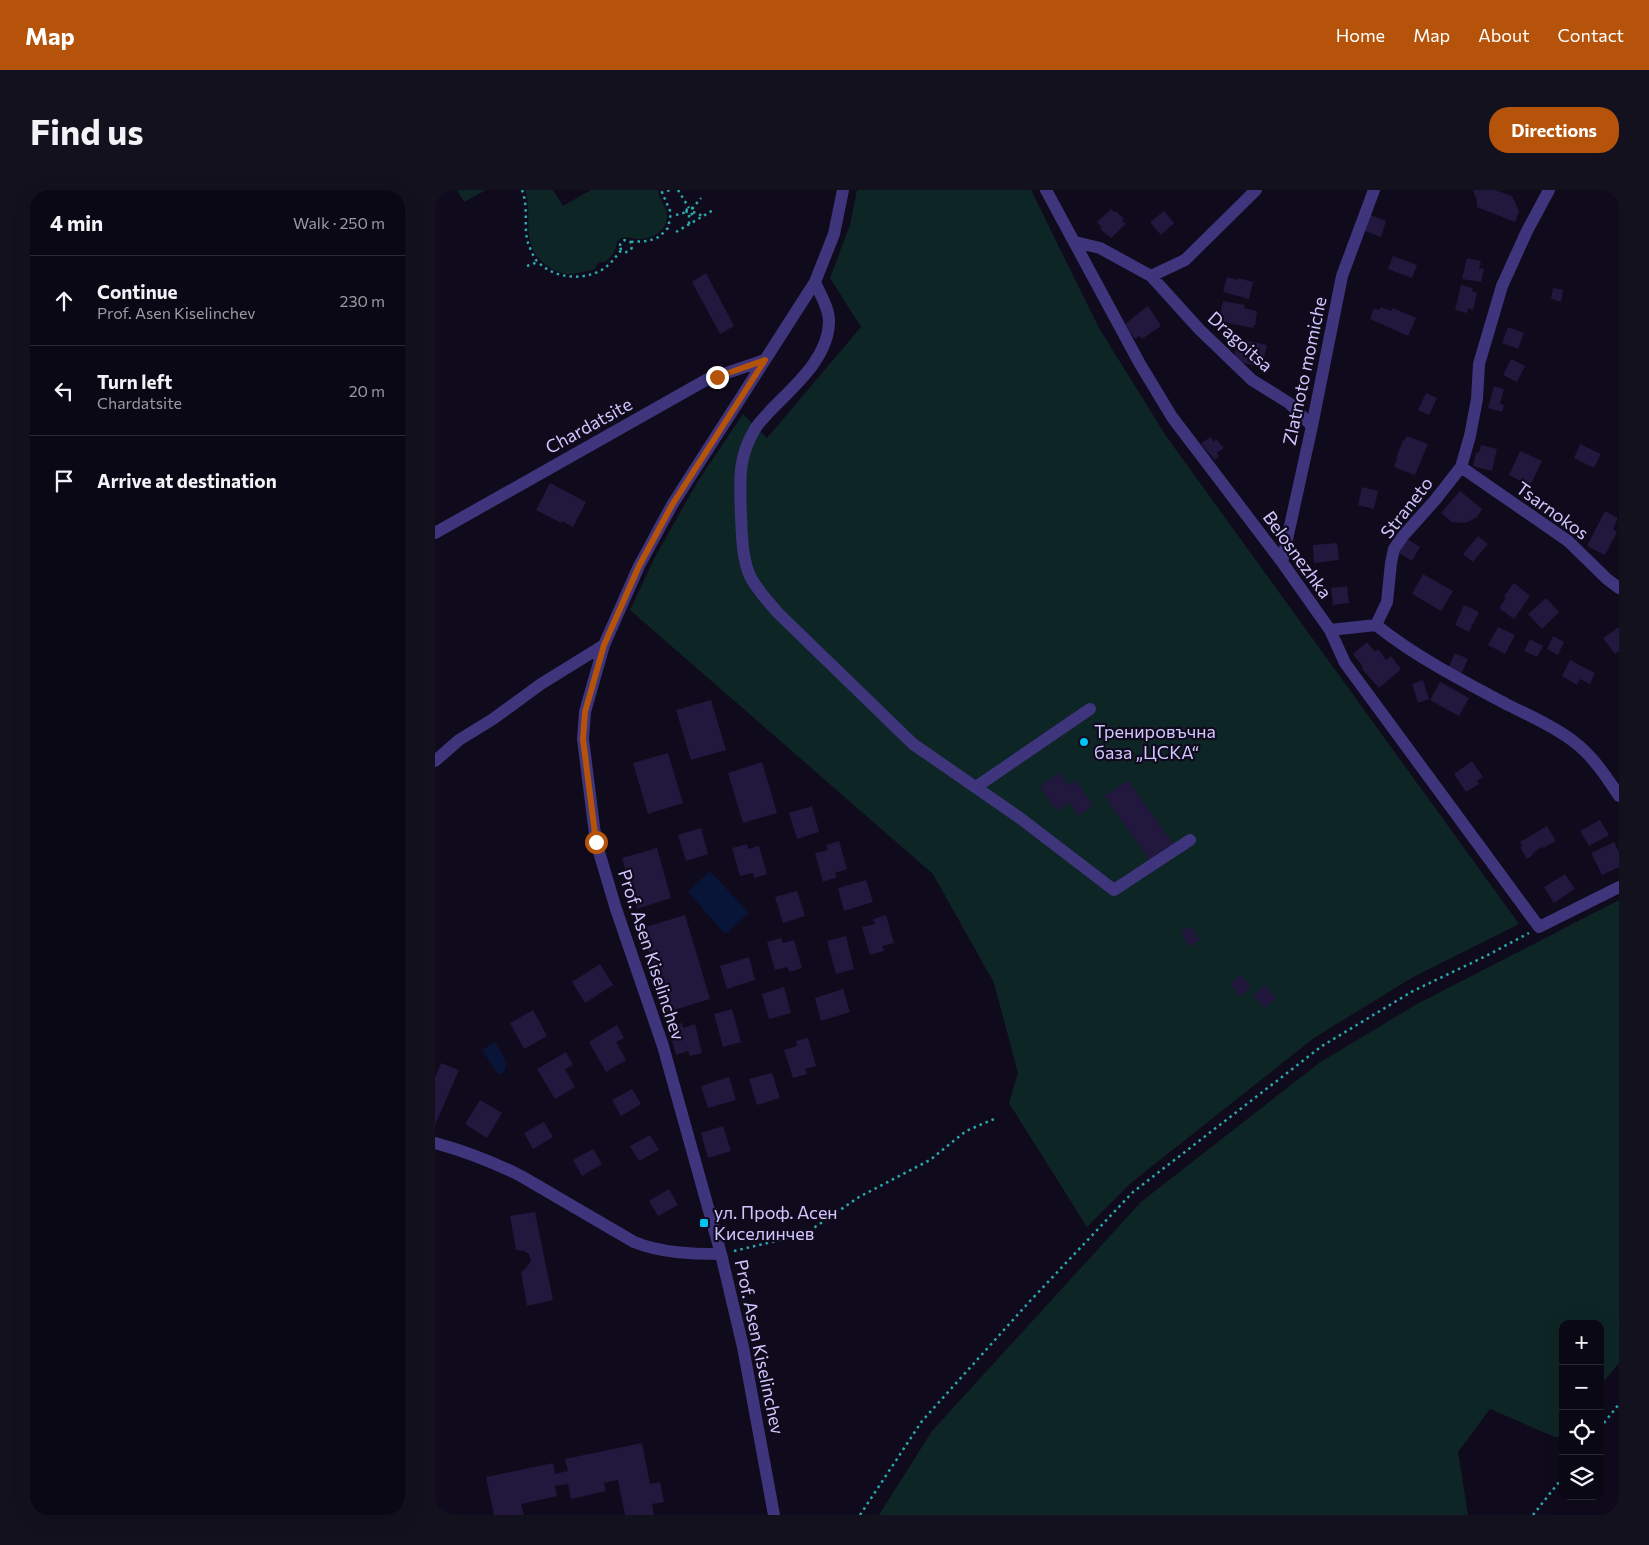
<!DOCTYPE html>
<meta charset="utf-8">
<style>
:root{--surface:#0b0815;--page:#14111e;--text:#f1f3f6;--muted:#9a9aa0;--line:#2b2934;--accent:#b45309}
body{margin:0;font-family:Commissioner,sans-serif;background:var(--page);color:var(--text)}
.controls{position:absolute;right:15px;bottom:15px;display:grid;overflow:hidden;border-radius:10px;box-shadow:0 5px 20px #0002}
.controls button{width:45px;height:45px;display:grid;place-items:center;padding:0;border:0;border-bottom:1px solid var(--line);background:var(--surface);color:var(--text);font:25px sans-serif}
.stop{position:absolute;width:15px;height:15px;margin:-11px;border:4px solid #b45309;border-radius:50%;background:#fff}
.stop.end{background:#b45309;border-color:#fff;box-shadow:0 1px 5px #0008}
.list{margin:0;padding:0;list-style:none}
h2{display:flex;justify-content:space-between;align-items:center;height:65px;margin:0;padding:0 20px;font-size:21px}
h2 small{font-size:16px;font-weight:400;color:var(--muted)}
.list li{display:grid;grid-template-columns:32px 1fr auto;gap:15px;align-items:center;box-sizing:border-box;height:90px;padding:0 20px;border-top:1px solid var(--line)}
.list b{display:block;font-size:19px;white-space:nowrap}
.list p{margin:0;font-size:16px;white-space:nowrap;color:var(--muted)}
.list em{font-size:16px;font-style:normal;color:var(--muted)}
.icon{flex:none;width:28px;height:28px;fill:none;stroke:currentColor;stroke-width:2;stroke-linecap:round;stroke-linejoin:round}
.map{position:relative;flex:none;width:1184px;height:1325px;overflow:hidden;border-radius:20px}
header{display:flex;align-items:center;gap:30px;box-sizing:border-box;height:70px;padding:0 25px;background:var(--accent);color:#fff}
header strong{font-size:24px}
nav{display:flex;gap:28px;margin-inline-start:auto;font-size:18px}
.intro{display:flex;align-items:center;justify-content:space-between;box-sizing:border-box;height:120px;padding:0 30px}
h1{margin:0;font-size:35px}
.button{padding:12px 22px;border-radius:20px;background:var(--accent);color:#fff;font-size:18px;font-weight:700}
main{display:flex;gap:30px;padding:0 30px}
aside{flex:1;background:var(--surface);border-radius:20px;box-shadow:0 5px 20px #0002}
.map>svg:first-child{display:block}
.green{fill:#0e2526}
.water{fill:#081538}
.building{fill:#22173d}
.lines{fill:none;stroke-linecap:round;stroke-linejoin:round}
.path{stroke:#2baaae;stroke-width:2.5;stroke-dasharray:2.5 4;stroke-linecap:butt}
.minor{stroke:#3e357c;stroke-width:12}
.route{stroke:#b45309;stroke-width:6}
.poi-dot{fill:#00c3f1;stroke:#0f0b1c;stroke-width:2}
.labels{text-anchor:middle;stroke-width:4.5;stroke-linejoin:round;paint-order:stroke}
.street-label{font-size:18px;fill:#d2c6ff;stroke:#0f0b1c}
.poi-label{font-size:18px;fill:#d2c6ff;stroke:#0f0b1c;text-anchor:start}
</style>
<header>
<strong>Map</strong>
<nav><a>Home</a><a>Map</a><a>About</a><a>Contact</a></nav>
</header>
<div class="intro"><h1>Find us</h1><a class="button">Directions</a></div>
<main>
<aside>
<h2>4 min<small>Walk · 250 m</small></h2>
<ul class="list">
<li><svg class="icon" aria-label="ahead" viewBox="0 0 24 24"><path d="M12 20V5M6 11l6-6 6 6"/></svg><div><b>Continue</b><p>Prof. Asen Kiselinchev</p></div><em>230 m</em></li>
<li><svg class="icon" aria-label="left" viewBox="0 0 24 24"><path d="M17 20v-9H6M10 6l-5 5 5 5"/></svg><div><b>Turn left</b><p>Chardatsite</p></div><em>20 m</em></li>
<li><svg class="icon" aria-label="arrive" viewBox="0 0 24 24"><path d="M6 21V4h12l-3 4 3 4H6"/></svg><div><b>Arrive at destination</b></div></li>
</ul>
</aside>
<div class="map">
<svg width="1184" height="1325" viewBox="0 0 1184 1325">
<rect width="100%" height="100%" fill="#0f0b1c"/>
<!-- green -->
<path class="green" d="M 22,0 L 51,0 L 29,12 Z
M 90,0 L 118,0 L 128,16 L 156,0 L 223,0 C 223,9 232,16 232,25 C 233,41 216,50 203,49 C 197,49 193,46 187,48 C 181,50 182,55 180,60 C 178,65 174,69 170,72 L 165,72 L 161,75 L 160,79 C 151,81 142,84 133,84 C 115,82 98,68 95,50 C 91,33 96,15 90,0 Z
M 422,0 L 596,0 L 664,138 L 731,246 L 1084,734 L 978,787 L 879,848 L 697,992 L 652,1037 L 574,913 L 583,883 L 559,793 L 498,684 L 195,420 L 221,365 L 263,291 L 308,224 L 332,248 L 426,137 L 395,88 L 415,35 Z
M 1184,710 L 1184,1173 L 1165,1196 L 1165,1134 L 1128,1134 L 1128,1242 L 1122,1248 L 1055,1219 L 1023,1262 L 1033,1325 L 444,1325 L 497,1241 L 706,1012 L 884,873 L 982,814 Z"/>
<!-- water -->
<path class="water" d="M 275,681 L 314,723 L 290,744 L 253,702 Z
M 60,852 C 65,861 76,873 68,883 L 64,884 L 60,880 L 47,860 Z"/>
<!-- building -->
<path class="building" d="M 1039,0 L 1060,0 L 1077,6 L 1084,21 L 1080,32 L 1042,17 L 1042,10 L 1038,1 Z
M 676,19 L 679,22 L 681,21 L 689,29 L 687,31 L 691,34 L 676,48 L 665,39 L 667,37 L 662,32 Z
M 729,21 L 739,33 L 726,45 L 715,32 Z
M 933,24 L 951,31 L 946,47 L 927,40 Z
M 958,66 L 982,75 L 977,88 L 953,79 Z
M 1032,68 L 1046,71 L 1044,78 L 1049,79 L 1046,92 L 1027,89 Z
M 271,83 L 299,136 L 285,144 L 257,92 Z
M 792,87 L 802,90 L 803,88 L 818,92 L 814,109 L 788,102 Z
M 1026,95 L 1038,98 L 1037,101 L 1042,103 L 1038,120 L 1033,118 L 1032,123 L 1020,120 Z
M 1118,98 L 1128,100 L 1126,112 L 1116,109 Z
M 788,111 L 810,115 L 809,118 L 822,121 L 820,136 L 818,135 L 818,138 L 784,131 Z
M 713,116 L 726,136 L 707,149 L 704,146 L 700,149 L 690,134 Z
M 946,117 L 956,121 L 958,118 L 981,128 L 973,146 L 935,129 L 939,118 L 944,120 Z
M 1073,137 L 1089,143 L 1083,159 L 1067,153 Z
M 803,149 L 832,155 L 827,177 L 798,171 Z
M 1076,169 L 1090,176 L 1082,192 L 1068,185 Z
M 1059,196 L 1069,199 L 1065,214 L 1069,215 L 1067,222 L 1053,218 Z
M 991,203 L 1002,208 L 994,225 L 983,220 Z
M 972,246 L 993,254 L 980,285 L 959,277 L 962,269 L 961,268 L 968,250 L 969,251 Z
M 775,247 L 779,252 L 781,249 L 789,258 L 782,263 L 784,266 L 780,270 L 766,254 Z
M 1145,254 L 1166,264 L 1159,278 L 1139,268 Z
M 1046,255 L 1062,259 L 1057,281 L 1038,276 L 1041,263 L 1044,263 Z
M 1085,261 L 1107,271 L 1095,296 L 1074,285 Z
M 115,293 L 151,312 L 138,337 L 127,331 L 126,333 L 101,320 Z
M 927,297 L 943,301 L 939,319 L 923,315 Z
M 1025,301 L 1047,319 L 1042,327 L 1031,333 L 1017,332 L 1006,323 Z
M 1170,321 L 1183,328 L 1178,339 L 1182,342 L 1170,365 L 1152,356 Z
M 1043,346 L 1053,354 L 1038,372 L 1028,364 Z
M 972,349 L 985,357 L 977,371 L 964,363 Z
M 902,353 L 904,370 L 879,373 L 878,355 Z
M 988,384 L 1018,401 L 1006,421 L 977,404 Z
M 1079,393 L 1095,406 L 1079,429 L 1064,418 L 1071,408 L 1069,406 Z
M 912,396 L 914,413 L 898,415 L 896,398 Z
M 1111,408 L 1124,422 L 1107,439 L 1093,424 Z
M 1029,415 L 1044,422 L 1034,442 L 1020,435 Z
M 1063,437 L 1080,445 L 1070,464 L 1053,455 Z
M 1184,437 L 1184,461 L 1180,464 L 1168,448 Z
M 1118,446 L 1129,452 L 1123,465 L 1112,459 Z
M 1095,449 L 1108,456 L 1102,467 L 1089,461 Z
M 932,452 L 940,462 L 943,459 L 951,470 L 956,466 L 966,479 L 944,498 L 926,478 L 928,477 L 918,464 Z
M 1020,463 L 1033,469 L 1026,484 L 1013,478 Z
M 1135,470 L 1160,483 L 1155,494 L 1145,489 L 1142,495 L 1127,486 Z
M 988,490 L 994,509 L 983,513 L 977,494 Z
M 1005,492 L 1034,508 L 1024,526 L 995,510 Z
M 276,510 L 291,560 L 256,570 L 241,520 Z
M 233,563 L 248,613 L 213,624 L 198,573 Z
M 1037,571 L 1048,587 L 1042,591 L 1044,594 L 1031,602 L 1019,584 Z
M 327,572 L 342,623 L 308,633 L 293,583 Z
M 625,582 L 633,595 L 641,590 L 658,616 L 643,626 L 634,612 L 621,621 L 605,596 Z
M 693,590 L 739,655 L 716,672 L 669,606 Z
M 377,616 L 384,642 L 362,649 L 354,623 Z
M 1165,630 L 1174,645 L 1154,656 L 1145,641 Z
M 1112,636 L 1121,651 L 1108,658 L 1107,657 L 1102,660 L 1097,664 L 1098,665 L 1092,669 L 1085,657 L 1087,656 L 1085,652 Z
M 266,638 L 273,664 L 251,671 L 243,645 Z
M 404,651 L 412,679 L 400,683 L 402,687 L 388,692 L 380,663 L 393,660 L 391,655 Z
M 1179,652 L 1184,662 L 1184,677 L 1167,685 L 1156,663 Z
M 312,654 L 313,659 L 324,656 L 332,684 L 319,688 L 318,683 L 305,686 L 297,658 Z
M 222,658 L 236,708 L 202,719 L 187,668 Z
M 1130,684 L 1140,699 L 1119,713 L 1109,697 Z
M 431,690 L 438,712 L 409,721 L 403,698 Z
M 362,701 L 370,726 L 348,733 L 340,707 Z
M 250,725 L 275,809 L 232,822 L 207,738 Z
M 451,725 L 459,753 L 447,756 L 449,761 L 435,765 L 427,737 L 440,734 L 438,729 Z
M 756,736 L 765,750 L 754,757 L 746,742 Z
M 411,746 L 419,779 L 401,784 L 392,751 Z
M 346,748 L 348,753 L 359,750 L 367,778 L 354,782 L 353,777 L 340,780 L 332,752 Z
M 314,767 L 320,790 L 292,799 L 285,776 Z
M 165,774 L 178,795 L 150,813 L 137,792 Z
M 807,785 L 816,798 L 805,807 L 795,794 Z
M 830,795 L 841,808 L 830,818 L 818,806 Z
M 349,797 L 356,823 L 334,829 L 327,804 Z
M 408,799 L 415,822 L 386,831 L 380,808 Z
M 297,819 L 306,852 L 288,857 L 279,824 Z
M 98,820 L 112,846 L 89,859 L 75,833 Z
M 247,833 L 248,838 L 260,834 L 267,863 L 255,866 L 253,861 L 241,865 L 233,837 Z
M 182,835 L 189,848 L 181,852 L 191,870 L 171,882 L 154,852 Z
M 373,848 L 381,876 L 370,879 L 372,884 L 358,888 L 349,860 L 362,856 L 361,851 Z
M 131,862 L 138,875 L 130,879 L 140,897 L 120,909 L 102,879 Z
M 6,873 L 24,880 L 0,935 L 0,887 Z
M 337,883 L 345,908 L 322,915 L 314,889 Z
M 294,887 L 301,910 L 273,918 L 266,896 Z
M 197,899 L 206,914 L 186,926 L 177,910 Z
M 45,910 L 67,923 L 52,948 L 30,934 Z
M 109,932 L 118,947 L 98,959 L 89,943 Z
M 288,936 L 296,961 L 273,968 L 266,943 Z
M 215,945 L 224,960 L 204,971 L 195,956 Z
M 158,959 L 167,974 L 147,986 L 138,970 Z
M 234,999 L 243,1015 L 223,1026 L 214,1011 Z
M 100,1022 L 118,1110 L 92,1116 L 86,1082 L 90,1079 L 96,1071 L 94,1064 L 89,1061 L 81,1060 L 75,1026 Z
M 207,1253 L 215,1294 L 225,1292 L 229,1312 L 217,1314 L 219,1325 L 190,1325 L 183,1290 L 169,1293 L 171,1301 L 136,1309 L 133,1294 L 120,1296 L 122,1306 L 86,1314 L 89,1325 L 59,1325 L 51,1287 L 118,1273 L 120,1284 L 133,1281 L 130,1269 Z"/>
<g class="lines">
<!-- path -->
<path class="path" d="M 87,0 C 94,18 88,36 93,53 C 95,58 98,66 101,70 C 117,88 145,91 165,81 C 174,76 180,68 187,59
M 243,0 L 254,18
M 226,3 L 235,0
M251.5 21a3.5 3.5 0 1 1 7 0a3.5 3.5 0 1 1-7 0Z
M 257,19 L 266,8
M 258,22 L 268,26
M 241,25 L 252,22
M 254,34 L 254,24
M 241,42 L 280,19
M185 56a6 6 0 1 1 12 0a6 6 0 1 1-12 0Z
M 196,52 L 213,51 L 224,47 L 233,38 L 236,23 L 226,0
M 92,76 L 103,72
M 299,1061 L 370,1044 L 424,1007 L 495,970 L 531,941 L 559,929
M 1165,1238 L 1184,1214
M 425,1325 L 487,1231 L 595,1111 L 698,1002 L 887,856 L 978,801 L 1051,766 L 1094,743
M 1098,1325 L 1128,1287"/>
<!-- minor -->
<path class="minor" d="M 611,0 L 705,174 L 737,227 L 847,372 L 895,440 L 910,473 L 1104,737 L 1184,697
M 640,52 L 665,58 L 716,86 L 750,70 L 821,0
M 716,86 L 764,139 L 817,190 L 854,213 L 877,236
M 380,92 C 385,104 394,118 394,131 C 394,168 358,197 335,221 C 330,227 324,232 320,239 C 302,269 305,292 306,326 C 307,346 307,368 315,386 C 322,400 333,411 342,422 L 478,554 L 585,628 L 679,700 L 755,650
M 1026,277 L 1133,351 L 1172,389 L 1184,398
M 0,343 L 271,190 L 330,170
M 847,372 L 877,236 L 907,86 L 939,0
M 941,435 L 952,412 L 956,373 L 959,359 L 968,346 L 1001,309 L 1026,277 L 1035,246 L 1042,209 L 1044,174 L 1067,96 L 1092,41 L 1114,0
M 941,435 C 981,467 1026,490 1071,514 C 1093,525 1117,535 1138,551 C 1157,565 1171,586 1184,606
M 895,440 L 941,435
M 0,571 L 24,550 L 58,529 L 106,494 L 169,455
M 541,597 L 655,519
M 0,953 C 30,961 58,972 86,986 L 199,1052 C 226,1063 257,1064 286,1064
M 339,1325 L 308,1157 L 286,1064 L 228,856 L 181,719 L 161,652 L 148,549 L 150,522 L 169,455 L 204,376 L 237,315 L 380,92 L 399,44 L 408,0"/>
</g>
<g class="lines">
<!-- route -->
<path class="route" d="M 161,652 L 148,549 L 150,522 L 169,455 L 204,376 L 237,315 L 330,170 L 282,187"/>
</g>
<!-- markers -->
<g class="poi-dot">
<circle cx="649" cy="552" r="5"/>
<rect x="264" y="1028" width="10" height="10" rx="2.5"/>
</g>
<g class="labels">
<!-- street labels -->
<g class="street-label">
<text transform="translate(805 152) rotate(42)" y="6">Dragoitsa</text>
<text transform="translate(870 181) rotate(-78)" y="6">Zlatnoto momiche</text>
<text transform="translate(154 236) rotate(-29)" y="6">Chardatsite</text>
<text transform="translate(972 318) rotate(-52)" y="6">Straneto</text>
<text transform="translate(1117 321) rotate(36)" y="6">Tsarnokos</text>
<text transform="translate(862 365) rotate(54)" y="6">Belosnezhka</text>
<text transform="translate(216 765) rotate(72)" y="6">Prof. Asen Kiselinchev</text>
<text transform="translate(324 1157) rotate(78)" y="6">Prof. Asen Kiselinchev</text>
</g>
<!-- poi labels -->
<g class="poi-label">
<text x="659" y="548">Тренировъчна<tspan x="659" dy="21">база „ЦСКА“</tspan></text>
<text x="279" y="1029">ул. Проф. Асен<tspan x="279" dy="21">Киселинчев</tspan></text>
</g>
</g>
</svg>
<div class="controls">
<button>+</button>
<button>−</button>
<button><svg class="icon" aria-label="locate" viewBox="0 0 24 24"><circle cx="12" cy="12" r="6"/><path d="M12 2v4M12 18v4M2 12h4M18 12h4"/></svg></button>
<button><svg class="icon" aria-label="layers" viewBox="0 0 24 24"><path d="M12 4l9 5-9 5-9-5zM3 14l9 5 9-5"/></svg></button>
</div>
<div class="stop" style="left:161px;top:652px"></div>
<div class="stop end" style="left:282px;top:187px"></div>
</div>
</main>
